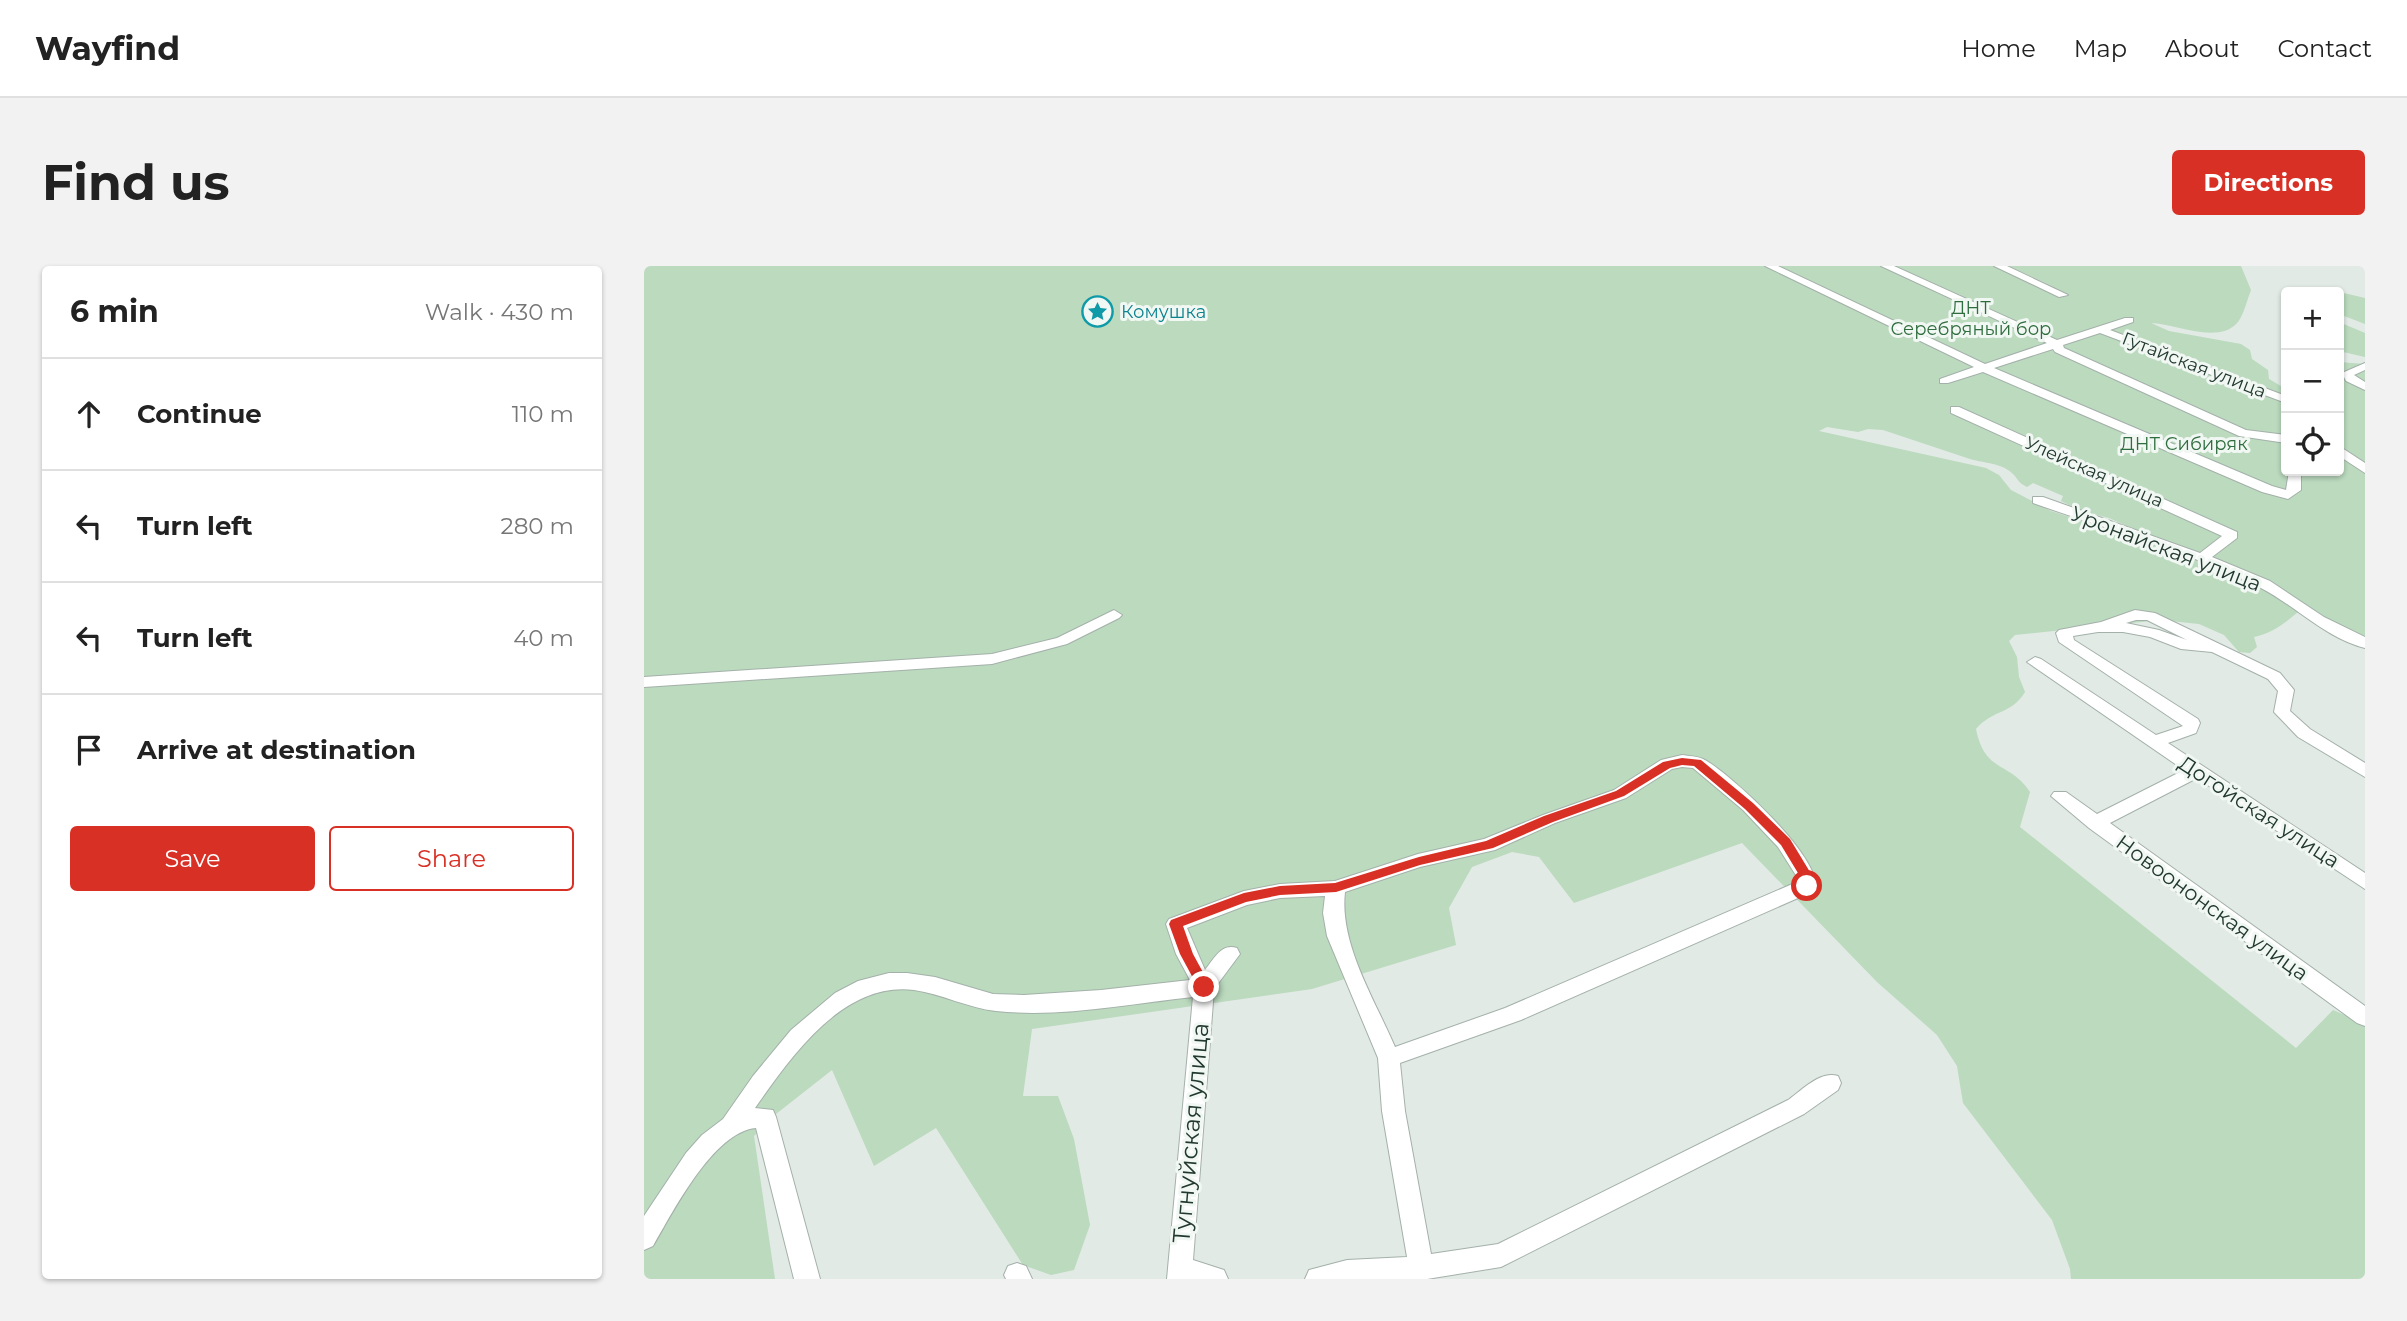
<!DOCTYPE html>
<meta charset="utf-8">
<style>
:root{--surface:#fff;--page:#f2f2f2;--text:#222;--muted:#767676;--line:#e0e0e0;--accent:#d93025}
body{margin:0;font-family:Montserrat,sans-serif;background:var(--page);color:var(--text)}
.controls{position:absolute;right:21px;top:21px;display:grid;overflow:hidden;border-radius:7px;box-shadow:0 2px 5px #0004}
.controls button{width:63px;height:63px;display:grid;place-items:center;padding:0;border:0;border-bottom:2px solid var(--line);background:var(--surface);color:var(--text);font:35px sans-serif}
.stop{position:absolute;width:21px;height:21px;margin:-16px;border:5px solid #d93025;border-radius:50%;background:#fff}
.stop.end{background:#d93025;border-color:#fff;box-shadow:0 2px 7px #0008}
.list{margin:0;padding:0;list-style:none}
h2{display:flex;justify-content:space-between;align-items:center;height:91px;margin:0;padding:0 28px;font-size:30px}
h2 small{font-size:23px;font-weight:400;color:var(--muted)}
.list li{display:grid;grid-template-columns:46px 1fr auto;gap:21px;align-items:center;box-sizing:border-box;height:112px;padding:0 28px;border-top:2px solid var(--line)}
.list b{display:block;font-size:26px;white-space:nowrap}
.list em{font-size:23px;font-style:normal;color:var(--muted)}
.actions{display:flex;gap:14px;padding:21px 28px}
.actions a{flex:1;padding:16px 0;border:2px solid var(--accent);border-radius:7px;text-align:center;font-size:24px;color:var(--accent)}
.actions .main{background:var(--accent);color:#fff}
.icon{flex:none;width:38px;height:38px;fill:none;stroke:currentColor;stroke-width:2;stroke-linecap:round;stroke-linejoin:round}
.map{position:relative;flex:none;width:1721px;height:1013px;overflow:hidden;border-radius:7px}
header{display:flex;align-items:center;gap:42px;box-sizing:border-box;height:98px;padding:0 35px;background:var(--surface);border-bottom:2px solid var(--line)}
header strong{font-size:33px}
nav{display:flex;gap:38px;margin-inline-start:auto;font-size:24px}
.intro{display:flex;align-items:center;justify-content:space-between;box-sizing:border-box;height:168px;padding:0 42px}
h1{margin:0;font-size:49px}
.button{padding:18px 32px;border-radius:7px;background:var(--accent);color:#fff;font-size:24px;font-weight:700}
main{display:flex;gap:42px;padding:0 42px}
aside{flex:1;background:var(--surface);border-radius:7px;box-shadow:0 2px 5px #0004}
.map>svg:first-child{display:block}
.green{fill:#bbdabe;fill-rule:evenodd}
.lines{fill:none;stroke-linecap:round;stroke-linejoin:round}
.minor-casing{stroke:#a4b1aa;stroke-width:2}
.minor{fill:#fff;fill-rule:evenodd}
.route{fill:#d93025}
.labels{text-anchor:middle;stroke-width:6;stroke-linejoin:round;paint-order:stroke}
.far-park-label{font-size:18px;fill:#2f6d3e;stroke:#f1f7f3}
.far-culture-label{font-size:18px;fill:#0d838f;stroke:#f1f7f3;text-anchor:start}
.far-street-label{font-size:18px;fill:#223930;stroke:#f1f7f3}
.street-label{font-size:21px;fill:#223930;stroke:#f1f7f3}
.near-street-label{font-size:24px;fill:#223930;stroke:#f1f7f3}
</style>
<header>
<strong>Wayfind</strong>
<nav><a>Home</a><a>Map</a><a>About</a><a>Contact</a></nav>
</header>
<div class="intro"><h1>Find us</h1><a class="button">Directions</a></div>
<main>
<aside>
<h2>6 min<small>Walk · 430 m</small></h2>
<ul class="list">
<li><svg class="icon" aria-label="ahead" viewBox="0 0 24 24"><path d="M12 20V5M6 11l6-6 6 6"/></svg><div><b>Continue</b></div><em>110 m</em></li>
<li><svg class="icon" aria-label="left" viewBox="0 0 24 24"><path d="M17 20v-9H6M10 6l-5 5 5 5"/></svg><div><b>Turn left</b></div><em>280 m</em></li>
<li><svg class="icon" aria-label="left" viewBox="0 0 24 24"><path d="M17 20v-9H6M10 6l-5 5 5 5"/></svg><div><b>Turn left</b></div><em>40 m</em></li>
<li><svg class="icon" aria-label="arrive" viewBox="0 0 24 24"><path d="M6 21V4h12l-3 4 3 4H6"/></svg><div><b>Arrive at destination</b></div></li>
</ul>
<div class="actions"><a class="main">Save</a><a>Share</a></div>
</aside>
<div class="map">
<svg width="1721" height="1013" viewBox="0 0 1721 1013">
<rect width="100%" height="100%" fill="#e1eae4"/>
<!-- green -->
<path class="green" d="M 0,0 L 1358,0 L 1410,21 L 1365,0 L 1597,0 L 1607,24 C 1603,34 1600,48 1594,56 C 1575,79 1532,58 1507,57 L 1525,65 L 1597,78 L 1606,84 L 1608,93 L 1624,104 L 1625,113 L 1642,123 L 1642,205 L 1695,205 L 1695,155 L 1701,159 L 1695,154 L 1695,96 L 1721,98 L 1721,379 L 1651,343 L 1654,346 C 1640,358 1628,367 1610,371 L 1613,381 L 1606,387 L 1595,386 L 1580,369 L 1555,358 L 1517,354 L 1371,369 L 1365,375 L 1373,391 L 1375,411 L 1381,426 C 1367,449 1349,443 1332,463 C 1341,508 1366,495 1386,526 L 1376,561 L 1652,782 L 1689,744 L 1721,758 L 1721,1013 L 1427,1013 L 1426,1003 L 1408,954 L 1319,837 L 1313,800 L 1293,769 L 1233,716 L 1098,577 L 930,637 L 895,591 L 868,586 L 828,601 L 805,642 L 812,679 L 668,723 L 388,763 L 379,830 L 414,830 L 430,873 L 446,959 L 430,1004 L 407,1009 L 379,999 L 292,862 L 230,900 L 188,804 L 132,848 L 110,870 L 131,1013 L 0,1013 ZM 1183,161 L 1214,166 L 1224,163 L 1239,164 L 1326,193 C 1339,197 1360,197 1370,209 C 1375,215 1375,217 1383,221 L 1389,217 L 1419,230 L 1417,235 L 1437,245 L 1465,252 L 1556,293 L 1407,245 L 1367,224 L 1355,209 L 1342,202 L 1175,165 Z
M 1687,24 L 1721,32 L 1721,58 L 1695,48 L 1695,26 L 1669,26 Z
M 1695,56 L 1721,67 L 1721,91 L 1695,85 Z"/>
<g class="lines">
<defs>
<path id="minor" d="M 1121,0 L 1134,0 L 1341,98 L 1403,77 L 1237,0 L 1250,0 L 1413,74 L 1481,52 L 1489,52 L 1489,56 L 1466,64 L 1642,130 L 1642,137 L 1456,67 L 1419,79 L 1420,82 L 1602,164 L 1642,169 L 1642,177 L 1595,170 L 1411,86 L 1409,83 L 1350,102 L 1628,220 L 1642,224 L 1645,205 L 1657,205 L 1657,224 L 1644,233 L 1618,226 L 1339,106 L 1304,117 L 1296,117 L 1296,113 L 1330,101 Z
M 1350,0 L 1363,0 L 1424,29 L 1415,31 Z
M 1721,97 L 1721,104 L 1710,109 L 1721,116 L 1721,124 L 1702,115 L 1698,107 Z
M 1307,141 L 1315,141 L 1593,266 L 1593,272 L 1568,291 L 1626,315 L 1680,351 L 1721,371 L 1721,382 C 1681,372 1651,339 1615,321 C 1546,286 1462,263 1389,237 L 1389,231 L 1399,231 L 1556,287 L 1578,270 L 1307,147 Z
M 1695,180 L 1721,197 L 1721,207 L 1695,190 Z
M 470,344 L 478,349 L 475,352 L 423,378 L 348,398 L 0,421 L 0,411 L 348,388 L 413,372 Z
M 1491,344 L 1511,347 L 1636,407 L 1650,424 L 1646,445 L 1666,463 L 1721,497 L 1721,511 L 1654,471 L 1630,446 L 1634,425 L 1624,413 L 1568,386 L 1537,383 L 1506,371 L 1479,366 L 1454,366 L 1429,370 L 1430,374 L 1554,453 L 1556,457 L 1552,467 L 1524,477 L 1721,607 L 1721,623 L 1553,512 L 1466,557 L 1721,740 L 1721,760 L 1713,757 L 1445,562 L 1407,530 L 1410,526 L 1422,526 L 1453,548 L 1540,504 L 1383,396 L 1391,391 L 1397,393 L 1512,469 L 1539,460 L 1415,376 L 1412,367 L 1415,364 L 1457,356 ZM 1492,354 L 1503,354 L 1543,374 L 1515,364 L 1482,357 Z
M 1038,489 C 1045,490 1053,490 1059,493 C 1084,505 1185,598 1170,625 L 877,754 L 756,797 L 761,845 L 787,988 L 854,978 L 1144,834 C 1158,824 1177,804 1194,810 L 1197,817 L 1194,824 L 1160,848 L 857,1001 L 783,1013 L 661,1013 L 665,1004 L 703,994 L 763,991 L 738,845 L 734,792 L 683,670 L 679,647 L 681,630 L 636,632 L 603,639 L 543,662 L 561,704 C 570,693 577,677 593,682 L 596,688 L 570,723 L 549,994 L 580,1004 L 584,1013 L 523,1013 L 549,731 C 485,738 416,752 352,745 C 324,742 298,728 270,724 C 199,715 147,791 111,842 L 129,844 L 132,851 L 176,1013 L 150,1013 L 112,862 C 69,866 29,946 9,980 L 0,984 L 0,950 L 42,887 L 58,869 L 79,853 L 109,810 L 147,764 L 191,727 L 214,715 L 245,707 L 263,707 L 291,711 L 349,728 L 380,729 L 457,724 L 546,714 L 532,688 L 522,658 L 525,653 L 600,625 L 636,618 L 691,615 L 774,588 L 840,573 L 899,549 L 970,524 L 1017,494 ZM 1038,501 L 1049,502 L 1099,544 L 1134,581 L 1153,611 L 1153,616 L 861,742 L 751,781 C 731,734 695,678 701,626 L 776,601 L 851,584 L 911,557 L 982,532 L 1028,503 Z
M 373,997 L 382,1000 L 388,1013 L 362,1013 L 360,1009 L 364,1000 Z"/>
</defs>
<!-- minor casing -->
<use href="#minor" class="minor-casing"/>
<!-- minor -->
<use href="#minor" class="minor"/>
</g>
<!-- route -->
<path class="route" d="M 1038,492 L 1057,494 L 1109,537 L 1146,573 L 1169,611 L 1167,623 L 1159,623 L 1157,612 L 1137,579 L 1101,543 L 1050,500 L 1038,499 L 1026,502 L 980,530 L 909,556 L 849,582 L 776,599 L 692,626 L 636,629 L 602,636 L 539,660 L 549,688 L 567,721 L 565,725 L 556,725 L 536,688 L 525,658 L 527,654 L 600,627 L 636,620 L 691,617 L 775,591 L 842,575 L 900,550 L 972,525 L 1019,496 Z"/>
<!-- icons -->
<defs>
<symbol id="sight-ring" viewBox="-11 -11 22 22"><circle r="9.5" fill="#f1f7f3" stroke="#0f9aa8" stroke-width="1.5"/><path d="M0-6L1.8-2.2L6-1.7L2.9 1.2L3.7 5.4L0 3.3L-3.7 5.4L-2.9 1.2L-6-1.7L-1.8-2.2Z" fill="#0f9aa8"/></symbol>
</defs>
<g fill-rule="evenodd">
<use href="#sight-ring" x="436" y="28" width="35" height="35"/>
</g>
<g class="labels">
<!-- far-park labels -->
<g class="far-park-label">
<text x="1327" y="48">ДНТ<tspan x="1327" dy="21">Серебряный бор</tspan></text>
<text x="1540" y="184">ДНТ Сибиряк</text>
</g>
<!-- far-culture labels -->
<g class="far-culture-label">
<text x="477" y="52">Комушка</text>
</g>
<!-- far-street labels -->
<g class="far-street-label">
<text transform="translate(1550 99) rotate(21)" y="6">Гутайская улица</text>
<text transform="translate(1450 206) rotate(24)" y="6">Улейская улица</text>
</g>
<!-- street labels -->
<g class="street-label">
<text transform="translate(1522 283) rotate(21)" y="7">Уронайская улица</text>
<text transform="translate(1615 546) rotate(33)" y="7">Догойская улица</text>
<text transform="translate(1568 642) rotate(36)" y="7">Новоононская улица</text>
</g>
<!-- near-street labels -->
<g class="near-street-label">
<text transform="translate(547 867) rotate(-85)" y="8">Тугнуйская улица</text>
</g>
</g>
</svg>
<div class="controls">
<button>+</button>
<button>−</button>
<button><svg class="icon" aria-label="locate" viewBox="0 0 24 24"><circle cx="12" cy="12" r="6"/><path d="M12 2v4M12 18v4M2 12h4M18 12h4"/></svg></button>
</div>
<div class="stop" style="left:1163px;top:620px"></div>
<div class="stop end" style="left:560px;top:721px"></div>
</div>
</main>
